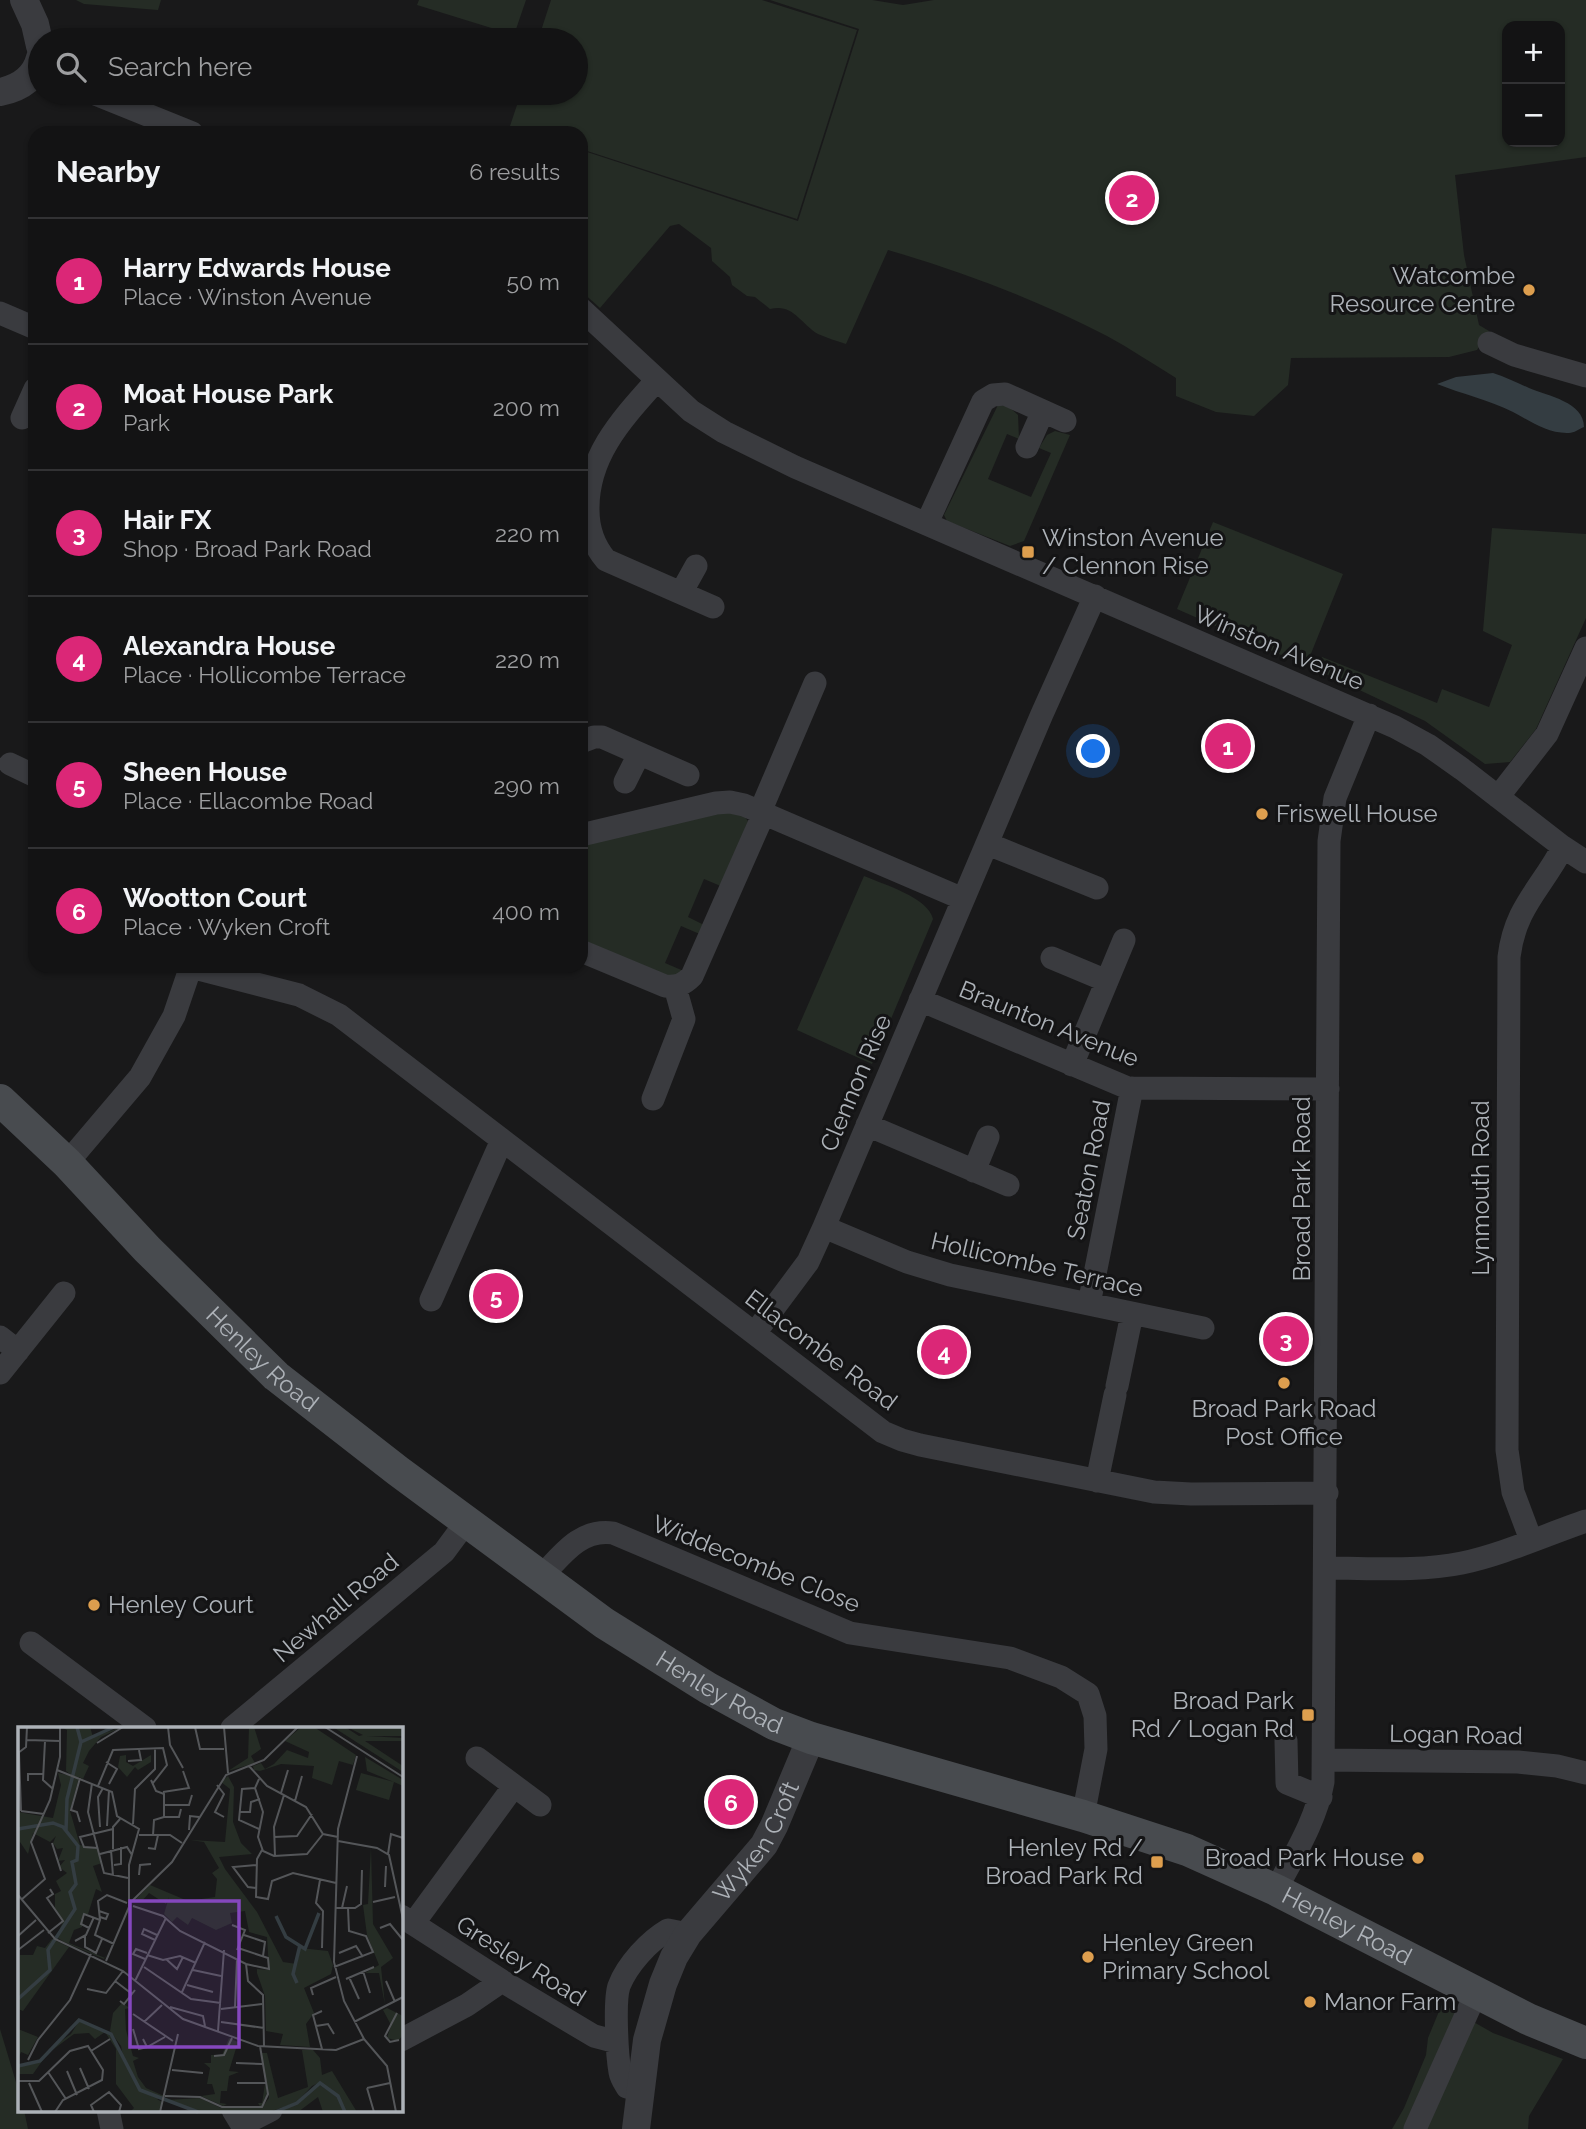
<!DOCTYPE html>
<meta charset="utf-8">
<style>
:root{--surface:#131314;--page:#1c1c1d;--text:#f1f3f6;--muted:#9d9ea0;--line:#323234;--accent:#db2777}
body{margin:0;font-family:Raleway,sans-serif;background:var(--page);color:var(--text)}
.controls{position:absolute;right:21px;top:21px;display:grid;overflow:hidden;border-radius:14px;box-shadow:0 2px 5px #0004}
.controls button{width:63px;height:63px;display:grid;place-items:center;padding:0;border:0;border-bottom:2px solid var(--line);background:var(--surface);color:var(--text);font:35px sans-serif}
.you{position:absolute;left:1094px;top:752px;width:24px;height:24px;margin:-18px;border:5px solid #fff;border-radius:50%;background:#1a73e8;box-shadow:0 0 0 10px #1a73e833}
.badge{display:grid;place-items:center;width:46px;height:46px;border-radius:50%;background:var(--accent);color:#fff;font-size:23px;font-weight:700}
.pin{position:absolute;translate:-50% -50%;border:4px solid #fff;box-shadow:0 2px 7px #0006}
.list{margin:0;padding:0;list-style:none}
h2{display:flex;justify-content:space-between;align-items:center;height:91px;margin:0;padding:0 28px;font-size:30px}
h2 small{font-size:23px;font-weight:400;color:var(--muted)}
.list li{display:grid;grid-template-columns:46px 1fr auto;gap:21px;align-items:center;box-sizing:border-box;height:126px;padding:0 28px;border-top:2px solid var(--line)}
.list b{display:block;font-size:26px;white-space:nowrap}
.list p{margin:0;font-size:23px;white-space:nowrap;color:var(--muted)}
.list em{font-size:23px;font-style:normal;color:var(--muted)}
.icon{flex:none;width:38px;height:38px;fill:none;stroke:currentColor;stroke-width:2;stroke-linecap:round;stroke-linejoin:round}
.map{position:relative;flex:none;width:1586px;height:2129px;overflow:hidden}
.search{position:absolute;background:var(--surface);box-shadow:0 2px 5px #0004;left:28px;top:28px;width:560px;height:77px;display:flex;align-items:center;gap:18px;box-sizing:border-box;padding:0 24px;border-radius:38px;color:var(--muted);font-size:26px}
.panel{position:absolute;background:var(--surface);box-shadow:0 2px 5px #0004;left:28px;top:126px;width:560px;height:847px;border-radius:21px}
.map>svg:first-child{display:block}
.green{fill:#252c25;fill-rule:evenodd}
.water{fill:#343d42}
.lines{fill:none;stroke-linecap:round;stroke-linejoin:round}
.minor{stroke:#3a3b3f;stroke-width:23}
.tertiary{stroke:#3a3b3f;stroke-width:28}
.secondary{stroke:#484b4f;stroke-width:32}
.poi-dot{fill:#dd9e4e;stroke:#141415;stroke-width:2.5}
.labels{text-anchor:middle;stroke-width:6;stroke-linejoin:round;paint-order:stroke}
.poi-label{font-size:24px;fill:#adb2b8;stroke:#141415;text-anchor:start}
.street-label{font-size:24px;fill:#adb2b8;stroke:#141415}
.inset-river{fill:none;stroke:#343d42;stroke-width:3.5}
.inset-road{fill:none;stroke:#545659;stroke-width:2}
.view{fill:#8547be;fill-opacity:0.15;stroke:#8547be;stroke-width:3.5}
.inset-edge{fill:none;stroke:#adb2b8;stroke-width:3.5}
</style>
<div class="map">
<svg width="1586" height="2129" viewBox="0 0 1586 2129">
<rect width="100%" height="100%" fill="#19191a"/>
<!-- green -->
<path class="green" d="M 76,0 L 161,0 L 158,10 L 84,4 Z
M 419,0 L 526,0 L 514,35 L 417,5 Z
M 551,0 L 762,0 L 857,30 L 797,219 L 581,149 L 581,133 L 533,133 L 510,126 L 521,93 L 576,93 L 576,40 L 538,40 Z
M 770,0 L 872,0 L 903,5 L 934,0 L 1586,0 L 1586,157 L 1455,175 L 1464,255 L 1479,325 L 1489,331 L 1477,350 L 1449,357 L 1291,358 L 1288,385 L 1254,416 L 1216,412 L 1176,396 L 1176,378 C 1153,364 1131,349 1107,336 C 1037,300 964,272 888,250 L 846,344 C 837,341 827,338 818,334 C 800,323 793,303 770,309 L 755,297 L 747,296 L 732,285 L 730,277 L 712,261 L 711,248 L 679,224 L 670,226 L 600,308 L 581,291 L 581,150 L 798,221 L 859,29 ZM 1507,26 L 1560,26 L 1560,142 L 1507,142 Z
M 998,405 L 1008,406 L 1018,415 L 1019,439 L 1007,434 L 988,479 L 1031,497 L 1051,453 L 1039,448 L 1047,435 L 1055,431 L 1070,435 L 1024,541 L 1010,546 L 947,521 L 944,515 Z
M 1213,522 L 1343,574 L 1306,666 L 1177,609 Z
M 1492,528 L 1586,534 L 1586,618 L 1536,729 L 1510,762 L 1485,764 L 1425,721 L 1315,669 L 1322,657 L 1437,703 L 1442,689 L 1489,707 L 1512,645 L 1483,631 Z
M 728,811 L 740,811 L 748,821 L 723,887 L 704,879 L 688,917 L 706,926 L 702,935 L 681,926 L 665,963 L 686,972 L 671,981 L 581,944 L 581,844 Z
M 864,876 C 883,884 929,898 933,919 L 872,1064 L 797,1030 Z
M 1442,2004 L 1493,2033 L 1563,2059 L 1529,2116 L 1528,2129 L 1392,2129 L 1404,2108 L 1426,2055 L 1428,2038 Z
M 0,2029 L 19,2092 L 19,2110 L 24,2110 L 28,2129 L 0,2129 Z"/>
<!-- water -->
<path class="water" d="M 1493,373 C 1506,377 1517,383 1529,388 C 1548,396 1584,402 1584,427 C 1579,429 1574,433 1569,433 C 1548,434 1530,421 1513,412 C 1489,400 1462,394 1437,384 L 1456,377 Z"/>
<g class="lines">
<!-- minor -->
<path class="minor" d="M 93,93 L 192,133
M 581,309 L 691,411 L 724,432 L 795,467 L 1395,727 L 1428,745 L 1462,769 L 1563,847 L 1586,862
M 0,313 L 35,328
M 1489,343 L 1514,355 L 1586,376
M 656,381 C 622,419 587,456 588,510 C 588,528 594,546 606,560 L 681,593 L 696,566
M 22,418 L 35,389
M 1027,447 L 1043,411
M 927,523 L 983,401 L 993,395 L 1005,394 L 1065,421
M 681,593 L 713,607
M 581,742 L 594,737 L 602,737 L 688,775
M 10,764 L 35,776
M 625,782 L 639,754
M 1498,797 L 1547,734 L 1586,648
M 760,812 L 815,683
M 581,835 L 716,803 L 730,802 L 744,805 L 963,899
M 988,844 L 1097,888
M 581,951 L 665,986 C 677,987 683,985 692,976 L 764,813
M 1052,958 L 1107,981
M 191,967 L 299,995 L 339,1015 L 883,1432 L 902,1440 L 920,1445 L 1154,1492 L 1191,1494 L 1327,1493
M 920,1000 L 1128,1088 L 1328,1089
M 1072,1065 L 1124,940
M 653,1099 L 684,1019 L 675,987
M 867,1125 L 1008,1185
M 67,1163 L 140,1077 L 174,1016 L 191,966
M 974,1171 L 988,1137
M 824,1227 L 907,1262 L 950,1275 L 1203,1328
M 431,1300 L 502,1140
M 1089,1304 L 1132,1088
M 755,1333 L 808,1262 L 824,1227 L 1042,714 L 1095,596
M 0,1337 L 18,1351
M 0,1373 L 64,1293
M 1117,1386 L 1132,1314
M 1097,1481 L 1115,1395
M 1531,1540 L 1513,1492 L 1507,1450 L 1509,957 C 1515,907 1541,889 1563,847
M 1326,1568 C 1371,1568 1418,1572 1462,1563 C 1504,1554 1545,1535 1586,1521
M 541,1577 C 561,1556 580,1528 613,1533 L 850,1633 L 1010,1658 L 1061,1677 L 1088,1694 L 1095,1716 L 1096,1749 L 1083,1816
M 31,1643 L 145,1728
M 232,1728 L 444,1552 L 467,1521
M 1286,1741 L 1287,1783 L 1321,1797
M 477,1758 L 540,1805
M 1324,1760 L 1518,1762 L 1557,1766 L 1586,1773
M 1276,1890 C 1294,1855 1316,1821 1323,1782 L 1329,841 L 1335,798 L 1369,715
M 401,1916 L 502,1981 L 594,2036 L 617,2042
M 413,1924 L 514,1786
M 401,2040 L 467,2005 L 502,1981
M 640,2090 L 627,2087 C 624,2082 621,2078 620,2072 C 617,2055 614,2001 619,1986 C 627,1965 649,1941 668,1930 L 688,1934
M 108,2110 L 112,2129
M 233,2110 L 242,2125 L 271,2110
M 1415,2129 L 1476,1993"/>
<!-- tertiary -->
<g class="tertiary">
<path d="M 24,0 L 35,24 L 40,46"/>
<path d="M 0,92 C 20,88 35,78 40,58"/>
<path id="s1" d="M 636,2129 L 647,2040 L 663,1984 L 674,1957 L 688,1934 L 764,1845 L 774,1826 L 811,1738"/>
</g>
<!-- secondary -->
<path class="secondary" id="s2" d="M 0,1100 L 67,1163 L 147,1249 L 276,1376 L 398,1471 L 604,1623 L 708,1688 L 774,1724 L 811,1738 L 1083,1816 L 1187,1850 L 1276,1890 L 1528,2019 L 1586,2043"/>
</g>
<!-- markers -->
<g class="poi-dot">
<circle cx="1529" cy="290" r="7"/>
<rect x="1021" y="545" width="14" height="14" rx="3.5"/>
<circle cx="1262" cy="814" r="7"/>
<circle cx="1284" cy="1383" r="7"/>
<circle cx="94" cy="1605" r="7"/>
<rect x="1301" y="1708" width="14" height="14" rx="3.5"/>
<circle cx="1418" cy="1858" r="7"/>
<rect x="1150" y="1855" width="14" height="14" rx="3.5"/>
<circle cx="1088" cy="1957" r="7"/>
<circle cx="1310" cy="2002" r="7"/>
</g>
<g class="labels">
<!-- poi labels -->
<g class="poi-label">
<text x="1515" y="284" text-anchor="end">Watcombe<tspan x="1515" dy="28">Resource Centre</tspan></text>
<text x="1042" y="546">Winston Avenue<tspan x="1042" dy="28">/ Clennon Rise</tspan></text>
<text x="1276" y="822">Friswell House</text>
<text x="1284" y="1417" text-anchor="middle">Broad Park Road<tspan x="1284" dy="28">Post Office</tspan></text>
<text x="108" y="1613">Henley Court</text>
<text x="1294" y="1709" text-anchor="end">Broad Park<tspan x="1294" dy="28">Rd / Logan Rd</tspan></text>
<text x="1143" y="1856" text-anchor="end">Henley Rd /<tspan x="1143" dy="28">Broad Park Rd</tspan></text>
<text x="1404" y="1866" text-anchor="end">Broad Park House</text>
<text x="1102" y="1951">Henley Green<tspan x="1102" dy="28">Primary School</tspan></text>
<text x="1324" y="2010">Manor Farm</text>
</g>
<!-- street labels -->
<g class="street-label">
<text transform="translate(1279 648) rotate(23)" y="8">Winston Avenue</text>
<text transform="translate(1049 1024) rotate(22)" y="8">Braunton Avenue</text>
<text transform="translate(856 1083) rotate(-67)" y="8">Clennon Rise</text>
<text transform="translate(1089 1170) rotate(-79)" y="8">Seaton Road</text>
<text transform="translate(1481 1188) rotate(-90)" y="8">Lynmouth Road</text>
<text transform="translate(1302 1189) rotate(-90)" y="8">Broad Park Road</text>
<text transform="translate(1037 1265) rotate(13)" y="8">Hollicombe Terrace</text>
<text transform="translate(821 1350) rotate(37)" y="8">Ellacombe Road</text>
<text dy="8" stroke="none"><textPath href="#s2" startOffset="369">Henley Road</textPath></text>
<text transform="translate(756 1564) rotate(22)" y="8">Widdecombe Close</text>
<text transform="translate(336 1608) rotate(-40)" y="8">Newhall Road</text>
<text dy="8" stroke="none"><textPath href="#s2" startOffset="936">Henley Road</textPath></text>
<text transform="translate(1456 1735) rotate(1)" y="8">Logan Road</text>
<text dy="8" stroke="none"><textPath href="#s1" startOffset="320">Wyken Croft</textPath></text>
<text dy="8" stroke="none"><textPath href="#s2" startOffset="1608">Henley Road</textPath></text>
<text transform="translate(521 1961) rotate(32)" y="8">Gresley Road</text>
</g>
</g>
<!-- overview -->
<g transform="translate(18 1727)">
<rect width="385" height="385" fill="#19191a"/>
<path d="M 43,0 L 72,0 L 75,10 L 104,0 L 83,10 L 71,24 L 65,36 L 71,39 L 65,52 L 61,50 L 52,84 L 62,118 L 80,122 L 84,136 L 75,139 L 84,165 L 78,162 L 70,187 L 66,187 L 64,200 L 56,203 L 51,216 L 87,231 L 93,221 L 86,232 L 46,215 L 38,210 L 45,195 L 37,181 L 37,167 L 43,164 L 38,154 L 49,146 L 41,140 L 47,133 L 40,134 L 45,121 L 39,122 L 35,116 L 38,109 L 32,115 L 15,106 L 10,127 L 0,112 L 0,85 L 35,91 L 43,58 L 40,46 L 55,49 L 48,44 L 49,3 ZM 231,0 L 236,0 L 243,22 L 233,29 L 237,36 L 210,44 L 230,31 ZM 283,0 L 296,0 L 338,28 L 335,38 L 321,34 L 314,58 L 294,51 L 296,39 L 263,37 L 242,44 L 236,43 L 235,39 L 243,36 L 247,42 L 256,37 L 269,23 L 290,31 L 291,25 L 267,14 ZM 315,0 L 327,0 L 341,9 L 345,8 L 329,0 L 385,0 L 385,9 L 349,9 L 385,11 L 385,14 L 347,14 L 385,39 L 385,45 ZM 108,28 L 108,35 L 115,39 L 133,28 L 133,35 L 120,43 L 117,40 L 109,50 L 100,40 L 102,29 ZM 347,30 L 385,53 L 385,59 L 376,55 L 371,73 L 338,63 L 343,46 L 376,55 L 349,44 ZM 210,49 L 216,60 L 215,95 L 223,116 L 234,127 L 201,130 L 207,142 L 239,185 L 265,235 L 279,237 L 282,221 L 310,224 L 315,238 L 313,247 L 286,261 L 296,286 L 288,297 L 292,320 L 262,318 L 265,307 L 248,304 L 247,269 L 239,246 L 239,242 L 251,243 L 249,210 L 231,205 L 227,184 L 212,186 L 214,196 L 198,203 L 174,191 L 170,198 L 159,190 L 154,195 L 146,187 L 151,170 L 148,177 L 131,166 L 123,175 L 117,173 L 132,158 L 170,174 L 197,170 L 199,152 L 194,146 L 201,141 L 186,115 L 172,113 L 207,115 L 212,62 L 203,55 ZM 353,121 L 355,197 L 375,231 L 363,240 L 367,278 L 361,246 L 347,246 L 361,238 L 349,208 L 345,178 L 350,177 ZM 34,212 L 51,220 L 5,284 L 0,282 L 2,228 L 15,228 L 19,219 L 27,221 ZM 104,276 L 112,281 L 107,282 L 108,303 L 115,329 L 121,331 L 115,334 L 120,350 L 128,361 L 146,369 L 139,372 L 120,361 L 144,375 L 141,385 L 112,385 L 116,381 L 98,357 L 98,322 L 87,305 L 77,312 L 71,306 L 56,307 L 29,327 L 15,347 L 0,347 L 0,340 L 22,335 L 31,322 L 53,307 L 61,294 L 91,305 L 105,329 L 103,319 L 92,304 L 95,286 ZM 369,281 L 385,289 L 385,308 L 380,314 L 369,311 L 373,298 L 365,283 ZM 0,302 L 20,310 L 10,328 L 3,325 L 0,332 ZM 211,311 L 220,315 L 211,344 L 221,345 L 211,349 L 209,364 L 203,364 L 202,376 L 209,377 L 205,379 L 183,369 L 197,367 L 194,357 L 189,357 L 192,341 L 186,336 L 193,336 L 193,328 L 204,328 ZM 284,323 L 295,323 L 302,331 L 304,348 L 314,344 L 339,385 L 328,385 L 322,377 L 326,385 L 305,385 L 300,370 L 280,385 L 259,385 L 280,376 L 300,357 L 321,371 L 302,355 L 294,359 L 279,375 L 252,385 L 183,385 L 147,373 L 182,371 L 203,381 L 243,381 L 240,376 L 244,376 L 247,357 L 250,369 L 245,379 L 251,371 L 243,326 L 249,326 L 260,371 L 290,360 Z" fill="#252c25"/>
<path class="inset-river" d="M 63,15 L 96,0M 0,102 L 35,96 L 45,100 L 60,119 L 59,133 L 54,135 L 58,157 L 52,165 L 57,182 L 30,223 L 32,243 L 0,272M 48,104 L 49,72 L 63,15 L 59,0M 258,189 L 268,210 L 287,222 L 301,186M 279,256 L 275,247 L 282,218M 0,339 L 22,334 L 61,293 L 93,307 L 122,363 L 180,385M 257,385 L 279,376 L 302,356 L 320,369 L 327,385"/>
<path class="inset-road" d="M 150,0 L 152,18 L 165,41M 177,0 L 182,22 L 206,22M 206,0 L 210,46M 307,0 L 385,50M 9,13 L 42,14M 27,14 L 25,53 L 35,62M 79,16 L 105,0M 0,26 L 8,20 L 9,0M 1,26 L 3,84M 339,29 L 320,102 L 316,235 L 326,274 L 346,312M 110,34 L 123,33 L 121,23M 88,35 L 99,42 L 91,57M 231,39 L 249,59 L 288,80 L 305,107 L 320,110M 39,43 L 94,65 L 99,89 L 121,102 L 111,138 L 111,180 L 88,234M 62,51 L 53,83 L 59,85 L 62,95M 241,52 L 237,61 L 245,85 L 240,110 L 245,124 L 256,129 L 289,127 L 305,107M 133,53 L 138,64 L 146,67 L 146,90 L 136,93 L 135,108M 10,54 L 10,47 L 26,47M 74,56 L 70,85 L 86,146 L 110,151M 199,58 L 206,67 L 197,85 L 206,90M 80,59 L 95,23 L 145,21 L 149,38 L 135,56M 237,61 L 224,62 L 221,93 L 241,102M 145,65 L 171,61 L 165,44M 263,66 L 270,43M 277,74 L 284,49M 146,78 L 171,78 L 174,68M 3,84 L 26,87M 221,85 L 232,85 L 233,75 L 242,72M 146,90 L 161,90 L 163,82M 115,97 L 117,62 L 137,42 L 137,22M 89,99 L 91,63M 82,100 L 80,70 L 85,61M 171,103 L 172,89 L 181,90M 121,108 L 152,108 L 164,116M 256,110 L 279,109 L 294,87M 320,114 L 359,121 L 371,128 L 385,192M 34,116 L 43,144M 80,121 L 66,120 L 62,110 L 95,102M 130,121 L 137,122 L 140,108M 95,122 L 95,100 L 102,92M 93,123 L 95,149M 244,123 L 239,132 L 238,170 L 250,172 L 254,154 L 275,146 L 318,156M 82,127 L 109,120 L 114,128M 370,127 L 373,107 L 385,111M 257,129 L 256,100 L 266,68M 96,138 L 103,137 L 103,120M 121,148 L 122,138 L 133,137M 302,153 L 298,176 L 305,184 L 304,221M 367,160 L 368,139M 238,161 L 230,160 L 215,140 L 239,138M 0,168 L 37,212 L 105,244 L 165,292 L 240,319 L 318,323 L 346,312 L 369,339 L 378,385M 3,173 L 27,152 L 13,115 L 32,73 L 42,30 L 42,0M 114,174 L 154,135 L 208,48 L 246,33 L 280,0M 355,175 L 377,170M 115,179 L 145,189 L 162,204 L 228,237 L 251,242 L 250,231 L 220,221M 317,181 L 337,181 L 343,177 L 344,143M 324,181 L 329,159M 81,184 L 90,187 L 88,192 L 82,190M 214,198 L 227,203 L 219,223M 71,201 L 63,197 L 66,187 L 82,193M 362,201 L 372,197 L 385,213M 30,206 L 45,194 L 29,171 L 35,167 L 32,162M 226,208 L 247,215 L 245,229M 0,209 L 18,193M 67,209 L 67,220 L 78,226 L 84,212M 137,213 L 124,207 L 126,202 L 139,208M 57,214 L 68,208 L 76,190M 96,217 L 77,208 L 82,193 L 80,174 L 89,168 L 109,176M 0,223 L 26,203M 321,226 L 338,219 L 345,230M 129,228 L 145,233 L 162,229 L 178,236M 127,232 L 115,227 L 118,222 L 129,226M 148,232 L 159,242 L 165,230M 228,237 L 230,254 L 245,268 L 246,319M 126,240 L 173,272 L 203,276M 316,240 L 355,225 L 348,209 L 331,204 L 330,181M 175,243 L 203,249M 345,244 L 352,266M 331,250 L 341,272M 328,252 L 356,240M 97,254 L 114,267M 117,254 L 148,191M 368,254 L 377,275M 169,258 L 195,265M 69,262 L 88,266 L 105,244M 164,265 L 187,215M 295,268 L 293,261 L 318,250M 102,274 L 106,277 L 117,263M 152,280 L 185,289 L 187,299M 217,280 L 219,232M 203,282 L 244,277M 379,286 L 367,309 L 372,315 L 381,313M 115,287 L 155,314M 126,295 L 144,278M 203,295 L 246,301M 336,295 L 385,270M 298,299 L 310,297 L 316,307M 115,302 L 121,322 L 129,320M 200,304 L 206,223M 125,312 L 129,320 L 147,310M 304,322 L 295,288 L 304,284M 73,324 L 92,312M 196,329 L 206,328 L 214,311M 10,333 L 20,313 L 52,273 L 73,227M 218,336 L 244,337M 62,341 L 71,362M 154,343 L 185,346M 49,344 L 59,368M 30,345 L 48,372M 0,354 L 21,354 L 52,324 L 70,319 L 85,343 L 84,353 L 45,373 L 37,385M 11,356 L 24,385M 219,356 L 248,356M 349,361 L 372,356M 349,361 L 356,385M 147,369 L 182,370 L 204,380 L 244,380 L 250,367 L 242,319M 76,385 L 73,378 L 91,365 L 103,378 L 101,385M 142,385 L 160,307"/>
<path class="view" d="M 112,174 L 221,174 L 221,320 L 112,320 Z"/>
<rect width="385" height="385" class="inset-edge"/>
</g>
</svg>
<div class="controls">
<button>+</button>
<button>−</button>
</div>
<div class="you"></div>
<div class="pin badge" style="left:1228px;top:746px">1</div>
<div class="pin badge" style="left:1132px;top:198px">2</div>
<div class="pin badge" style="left:1286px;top:1339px">3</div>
<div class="pin badge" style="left:944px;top:1352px">4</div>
<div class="pin badge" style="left:496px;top:1296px">5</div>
<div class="pin badge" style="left:731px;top:1802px">6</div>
<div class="search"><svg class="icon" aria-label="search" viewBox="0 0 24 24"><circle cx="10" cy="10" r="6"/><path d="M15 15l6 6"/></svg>Search here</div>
<section class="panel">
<h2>Nearby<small>6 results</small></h2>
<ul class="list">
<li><span class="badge">1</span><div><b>Harry Edwards House</b><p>Place · Winston Avenue</p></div><em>50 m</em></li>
<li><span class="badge">2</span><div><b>Moat House Park</b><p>Park</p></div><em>200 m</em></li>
<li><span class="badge">3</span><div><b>Hair FX</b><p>Shop · Broad Park Road</p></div><em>220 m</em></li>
<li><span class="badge">4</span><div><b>Alexandra House</b><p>Place · Hollicombe Terrace</p></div><em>220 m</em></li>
<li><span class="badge">5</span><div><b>Sheen House</b><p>Place · Ellacombe Road</p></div><em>290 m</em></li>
<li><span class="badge">6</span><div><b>Wootton Court</b><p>Place · Wyken Croft</p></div><em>400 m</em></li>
</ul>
</section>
</div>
